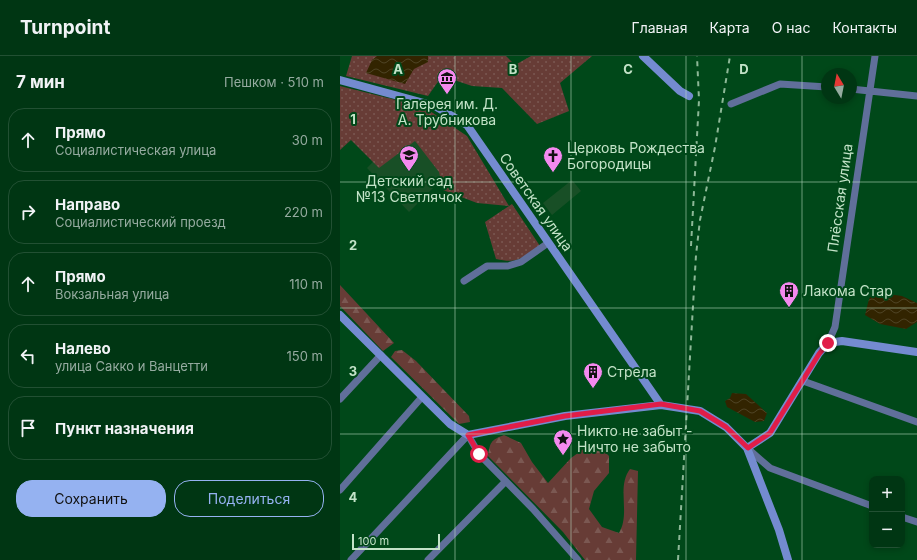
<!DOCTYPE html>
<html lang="ru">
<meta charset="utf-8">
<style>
:root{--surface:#003613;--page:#0e4121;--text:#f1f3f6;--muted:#95aba0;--line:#225033;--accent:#95b2f1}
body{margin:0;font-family:Inter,sans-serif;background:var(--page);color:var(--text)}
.controls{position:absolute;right:12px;bottom:12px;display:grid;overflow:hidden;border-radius:8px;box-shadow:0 2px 6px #0003}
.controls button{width:36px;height:36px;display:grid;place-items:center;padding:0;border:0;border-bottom:1px solid var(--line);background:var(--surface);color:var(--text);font:20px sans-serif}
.compass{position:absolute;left:481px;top:12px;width:36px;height:36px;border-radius:50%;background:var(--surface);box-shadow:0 2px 6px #0003;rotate:350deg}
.scale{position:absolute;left:12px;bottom:10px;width:88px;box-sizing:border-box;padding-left:4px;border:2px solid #c3e3c8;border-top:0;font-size:11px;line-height:14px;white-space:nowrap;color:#c3e3c8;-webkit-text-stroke:3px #004819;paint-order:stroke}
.stop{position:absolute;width:12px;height:12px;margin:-9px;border:3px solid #e11d48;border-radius:50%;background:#fff}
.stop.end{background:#e11d48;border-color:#fff;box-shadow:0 1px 4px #0008}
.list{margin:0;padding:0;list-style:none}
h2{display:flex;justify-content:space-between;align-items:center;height:52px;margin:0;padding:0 16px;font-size:17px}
h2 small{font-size:13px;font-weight:400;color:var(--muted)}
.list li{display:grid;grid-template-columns:26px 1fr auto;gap:12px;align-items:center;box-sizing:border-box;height:64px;margin:0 8px 8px;padding:0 8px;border:1px solid var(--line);border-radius:16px}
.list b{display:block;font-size:15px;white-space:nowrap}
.list p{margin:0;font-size:13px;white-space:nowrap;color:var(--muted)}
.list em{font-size:13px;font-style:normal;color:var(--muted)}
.actions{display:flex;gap:8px;padding:12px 16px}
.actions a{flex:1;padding:9px 0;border:1px solid var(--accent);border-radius:16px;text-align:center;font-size:14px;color:var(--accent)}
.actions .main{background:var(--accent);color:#111}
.icon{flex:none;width:22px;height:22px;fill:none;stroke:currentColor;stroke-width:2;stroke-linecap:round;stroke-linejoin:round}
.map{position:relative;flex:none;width:577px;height:504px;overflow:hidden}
header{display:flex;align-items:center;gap:24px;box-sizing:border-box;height:56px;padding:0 20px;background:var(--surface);border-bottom:1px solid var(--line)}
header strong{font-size:19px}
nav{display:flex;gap:22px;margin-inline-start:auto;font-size:14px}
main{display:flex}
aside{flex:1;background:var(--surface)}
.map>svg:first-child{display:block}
.built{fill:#184f26}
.green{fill:url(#green-dots)}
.forest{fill:url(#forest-firs)}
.water{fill:url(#water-waves)}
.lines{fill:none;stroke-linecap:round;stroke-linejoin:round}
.street{stroke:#606f9a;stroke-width:7}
.secondary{stroke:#748bd0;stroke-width:8}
.rail{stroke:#8db897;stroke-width:2;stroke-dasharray:5 5;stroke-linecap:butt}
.route{stroke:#e11d48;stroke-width:5}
.grid{fill:none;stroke:#c3e3c8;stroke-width:1;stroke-opacity:0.55}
.labels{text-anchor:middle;stroke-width:4;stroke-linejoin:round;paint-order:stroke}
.poi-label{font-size:14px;fill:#c3e3c8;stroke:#004819;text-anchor:start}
.street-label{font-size:14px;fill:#c3e3c8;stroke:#004819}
.grid-label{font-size:13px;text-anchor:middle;font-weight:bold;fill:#c3e3c8;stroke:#004819;stroke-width:4;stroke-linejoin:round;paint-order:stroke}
</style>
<header>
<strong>Turnpoint</strong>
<nav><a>Главная</a><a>Карта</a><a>О нас</a><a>Контакты</a></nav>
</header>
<main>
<aside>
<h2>7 мин<small>Пешком · 510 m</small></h2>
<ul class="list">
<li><svg class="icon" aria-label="ahead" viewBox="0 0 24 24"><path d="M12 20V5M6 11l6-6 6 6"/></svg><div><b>Прямо</b><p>Социалистическая улица</p></div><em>30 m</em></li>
<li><svg class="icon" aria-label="right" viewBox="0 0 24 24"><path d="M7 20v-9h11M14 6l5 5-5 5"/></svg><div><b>Направо</b><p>Социалистический проезд</p></div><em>220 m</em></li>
<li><svg class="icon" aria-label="ahead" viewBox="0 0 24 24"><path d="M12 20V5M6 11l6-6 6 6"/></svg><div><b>Прямо</b><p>Вокзальная улица</p></div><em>110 m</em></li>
<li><svg class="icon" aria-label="left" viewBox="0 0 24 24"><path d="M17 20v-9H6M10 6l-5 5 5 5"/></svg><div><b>Налево</b><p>улица Сакко и Ванцетти</p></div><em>150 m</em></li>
<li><svg class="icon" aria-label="arrive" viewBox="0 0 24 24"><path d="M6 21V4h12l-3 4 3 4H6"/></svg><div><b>Пункт назначения</b></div></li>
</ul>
<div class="actions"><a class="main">Сохранить</a><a>Поделиться</a></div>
</aside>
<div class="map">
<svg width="577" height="504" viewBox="0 0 577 504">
<defs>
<pattern id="green-dots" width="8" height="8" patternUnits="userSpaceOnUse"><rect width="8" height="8" fill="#673c36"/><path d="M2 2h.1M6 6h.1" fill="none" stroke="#7b5852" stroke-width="1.8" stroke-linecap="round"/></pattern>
<pattern id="forest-firs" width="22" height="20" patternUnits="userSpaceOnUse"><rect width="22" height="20" fill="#673c36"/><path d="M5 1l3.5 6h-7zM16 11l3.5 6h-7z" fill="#7b5852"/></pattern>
<pattern id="water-waves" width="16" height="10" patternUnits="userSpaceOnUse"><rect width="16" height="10" fill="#322400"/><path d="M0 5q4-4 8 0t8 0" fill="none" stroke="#4e4424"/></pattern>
</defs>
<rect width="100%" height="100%" fill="#004819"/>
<!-- built -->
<path class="built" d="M 61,77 L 74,83 L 108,117 L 69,156 L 27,112 Z
M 232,124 L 241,135 L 212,159 L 203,147 Z"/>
<!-- green -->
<path class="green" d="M 12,0 L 166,0 L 175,9 L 191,0 L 252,0 L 220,27 L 229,55 L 197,68 L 162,32 L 132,30 L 102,20 L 88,40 L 6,20 Z
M 0,30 L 84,51 L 127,80 L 169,150 L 172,148 L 200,190 C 182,202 178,208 156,203 L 145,166 L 169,150 L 137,147 L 103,134 L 99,116 L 75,85 L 39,112 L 11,84 L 0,94 Z"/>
<!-- forest -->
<path class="forest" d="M 0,229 L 54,287 L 43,295 L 0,250 Z
M 62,294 L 76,305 L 129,360 L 130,366 L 119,368 L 51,301 L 55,295 Z
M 164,379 L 181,387 L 192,406 L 208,427 L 231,402 L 249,389 L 261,392 L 269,400 L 269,417 L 254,435 L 249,453 L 262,471 L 279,477 C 291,457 276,432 290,413 L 298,415 L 296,504 L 245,504 L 223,476 L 148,400 C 150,386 151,384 164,379 Z"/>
<!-- water -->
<path class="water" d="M 37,0 L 88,0 L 88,6 L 74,13 L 65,28 L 26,17 L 32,4 Z
M 534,236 L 562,240 L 577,247 L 577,266 L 566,273 L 540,268 L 525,259 L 529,243 Z
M 392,337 L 406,338 L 427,357 L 424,365 L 415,366 L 387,351 L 385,345 L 390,342 Z"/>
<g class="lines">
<!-- street -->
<path class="street" d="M 511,33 L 577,40
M 391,48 L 440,28 L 487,31
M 124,225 L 147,210 L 168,210 L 181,206 L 208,187
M 488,287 L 495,271 L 535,0
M 463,325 L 577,366
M 0,343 L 41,299
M 407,392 L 430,412 L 532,450
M 0,434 L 82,341
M 562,461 L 577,466
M 11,504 L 128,379 L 139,398 L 193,453 L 238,504
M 88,504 L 165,426"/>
<!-- secondary -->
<path class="secondary" d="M 303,0 L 340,35 L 349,40
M 0,24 L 95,50 L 127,69 L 321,349
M 0,259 L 110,368 L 128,379 L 225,360 L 321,349 L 360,355 L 386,371 L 407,392 L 439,474 L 448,504
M 407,392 L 430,377 L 479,297 L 488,287 L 502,285 L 577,296"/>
<!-- rail -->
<path class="rail" d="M 351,190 L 359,44 L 357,0
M 338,504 L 356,199 L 360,164 L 375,91 L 390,0"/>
</g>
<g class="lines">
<!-- route -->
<path class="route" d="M 139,398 L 128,379 L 225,360 L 321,348 L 360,355 L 386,371 L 408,392 L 430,377 L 479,298 L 488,287"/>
</g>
<!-- grid -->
<path class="grid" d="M 115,0 L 115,504M 231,0 L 231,504M 346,0 L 346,504M 462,0 L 462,504M 0,126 L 577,126M 0,252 L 577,252M 0,378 L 577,378"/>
<!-- icons -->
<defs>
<symbol id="museum-pin" viewBox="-11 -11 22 30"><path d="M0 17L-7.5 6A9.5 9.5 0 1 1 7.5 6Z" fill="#f489ef" stroke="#004819"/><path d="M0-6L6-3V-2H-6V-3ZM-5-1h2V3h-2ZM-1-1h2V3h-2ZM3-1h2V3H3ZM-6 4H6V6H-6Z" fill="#111"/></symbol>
<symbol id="school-pin" viewBox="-11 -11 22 30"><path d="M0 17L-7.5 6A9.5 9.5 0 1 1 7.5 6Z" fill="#f489ef" stroke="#004819"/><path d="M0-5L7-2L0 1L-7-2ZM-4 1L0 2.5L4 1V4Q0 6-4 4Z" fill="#111"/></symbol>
<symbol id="church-pin" viewBox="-11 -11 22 30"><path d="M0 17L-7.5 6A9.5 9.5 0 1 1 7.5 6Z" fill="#f489ef" stroke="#004819"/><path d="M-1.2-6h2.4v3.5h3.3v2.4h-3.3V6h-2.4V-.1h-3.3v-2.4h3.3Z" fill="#111"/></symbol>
<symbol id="building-pin" viewBox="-11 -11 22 30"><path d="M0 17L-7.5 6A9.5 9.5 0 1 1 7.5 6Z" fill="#f489ef" stroke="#004819"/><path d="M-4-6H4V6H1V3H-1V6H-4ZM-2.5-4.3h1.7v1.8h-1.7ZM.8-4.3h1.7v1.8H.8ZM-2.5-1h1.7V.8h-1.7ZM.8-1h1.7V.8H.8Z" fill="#111"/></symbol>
<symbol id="sight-pin" viewBox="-11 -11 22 30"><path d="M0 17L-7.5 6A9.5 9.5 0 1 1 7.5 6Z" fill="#f489ef" stroke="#004819"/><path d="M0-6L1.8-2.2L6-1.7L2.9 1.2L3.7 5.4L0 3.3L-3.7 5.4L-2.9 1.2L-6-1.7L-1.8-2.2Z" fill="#111"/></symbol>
</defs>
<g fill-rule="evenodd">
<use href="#museum-pin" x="96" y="11" width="22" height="30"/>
<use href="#school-pin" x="58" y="88" width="22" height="30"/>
<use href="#church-pin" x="202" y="89" width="22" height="30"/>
<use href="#building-pin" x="438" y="224" width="22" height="30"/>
<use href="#building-pin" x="242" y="305" width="22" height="30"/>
<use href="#sight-pin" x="212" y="372" width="22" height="30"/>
</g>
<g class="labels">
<!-- poi labels -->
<g class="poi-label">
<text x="107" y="53" text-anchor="middle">Галерея им. Д.<tspan x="107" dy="16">А. Трубникова</tspan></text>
<text x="227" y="97">Церковь Рождества<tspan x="227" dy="16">Богородицы</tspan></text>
<text x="69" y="130" text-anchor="middle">Детский сад<tspan x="69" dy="16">№13 Светлячок</tspan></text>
<text x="463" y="240">Лакома Стар</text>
<text x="267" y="321">Стрела</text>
<text x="237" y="380">Никто не забыт -<tspan x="237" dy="16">Ничто не забыто</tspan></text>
</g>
<!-- street labels -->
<g class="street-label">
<text transform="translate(500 142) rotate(-82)" y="5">Плёсская улица</text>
<text transform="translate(196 146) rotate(55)" y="5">Советская улица</text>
</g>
</g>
<g class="grid-label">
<text x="58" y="18">A</text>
<text x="173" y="18">B</text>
<text x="288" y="18">C</text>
<text x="404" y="18">D</text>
<text x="13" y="68">1</text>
<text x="13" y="194">2</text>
<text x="13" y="320">3</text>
<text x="13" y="446">4</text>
</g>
</svg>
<div class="controls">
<button>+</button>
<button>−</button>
</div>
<svg class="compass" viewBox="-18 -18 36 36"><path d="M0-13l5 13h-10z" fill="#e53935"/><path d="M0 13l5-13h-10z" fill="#95aba0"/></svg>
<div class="scale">100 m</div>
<div class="stop" style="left:139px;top:398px"></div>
<div class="stop end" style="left:488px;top:287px"></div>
</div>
</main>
